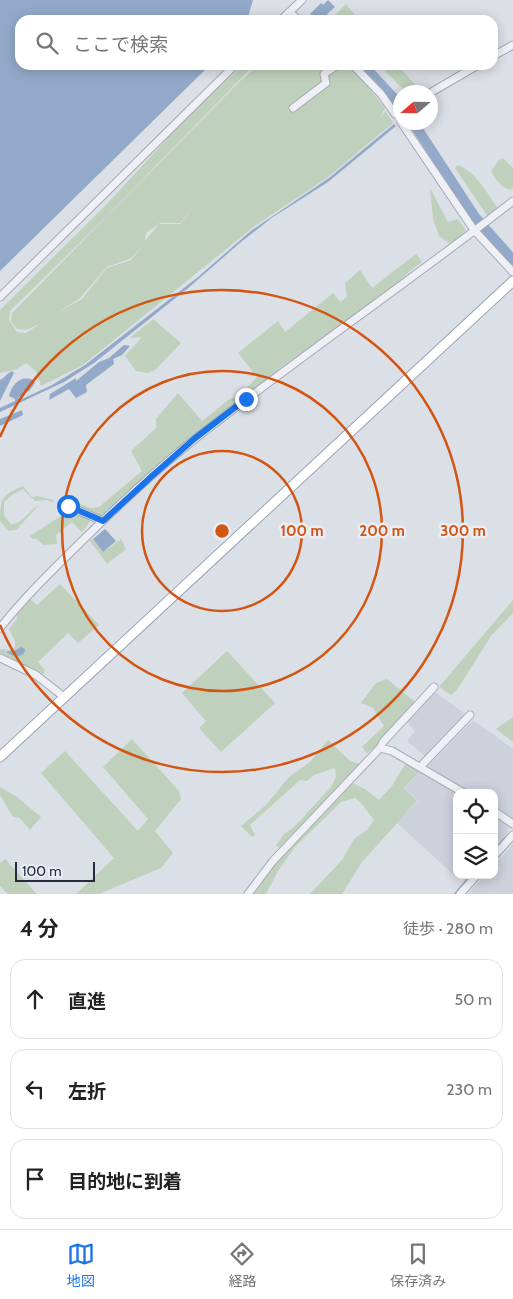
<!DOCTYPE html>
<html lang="ja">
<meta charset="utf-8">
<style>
:root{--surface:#fff;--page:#f6f6f6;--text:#222;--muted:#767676;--line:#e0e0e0;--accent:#1a73e8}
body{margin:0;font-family:Cabin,"Noto Sans JP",sans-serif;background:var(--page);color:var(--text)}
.controls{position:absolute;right:15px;bottom:15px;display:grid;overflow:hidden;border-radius:10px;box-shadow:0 2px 12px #0003}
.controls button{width:45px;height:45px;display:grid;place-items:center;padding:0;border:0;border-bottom:1px solid var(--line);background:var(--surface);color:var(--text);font:25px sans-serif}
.compass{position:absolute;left:393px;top:85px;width:45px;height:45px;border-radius:50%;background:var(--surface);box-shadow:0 2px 12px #0003;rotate:250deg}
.scale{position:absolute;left:15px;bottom:12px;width:80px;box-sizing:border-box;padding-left:5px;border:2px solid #242b3d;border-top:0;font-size:14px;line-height:18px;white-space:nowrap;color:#242b3d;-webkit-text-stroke:4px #eaeef4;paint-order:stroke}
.stop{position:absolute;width:15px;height:15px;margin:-11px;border:4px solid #1a73e8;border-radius:50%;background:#fff}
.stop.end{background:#1a73e8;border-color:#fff;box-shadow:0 1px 5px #0008}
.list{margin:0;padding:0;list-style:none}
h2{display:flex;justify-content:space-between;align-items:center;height:65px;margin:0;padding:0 20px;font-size:21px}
h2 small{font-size:16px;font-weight:400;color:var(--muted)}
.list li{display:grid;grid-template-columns:32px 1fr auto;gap:15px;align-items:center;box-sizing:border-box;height:80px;margin:0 10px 10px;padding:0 10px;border:1px solid var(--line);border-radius:15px}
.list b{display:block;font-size:19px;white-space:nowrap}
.list em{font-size:16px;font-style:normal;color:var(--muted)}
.icon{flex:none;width:28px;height:28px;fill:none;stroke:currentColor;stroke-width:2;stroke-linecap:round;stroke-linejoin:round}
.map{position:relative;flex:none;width:513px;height:894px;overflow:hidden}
.search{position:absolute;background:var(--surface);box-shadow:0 2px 12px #0003;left:15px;right:15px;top:15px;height:55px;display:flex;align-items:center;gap:12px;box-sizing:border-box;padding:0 18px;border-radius:15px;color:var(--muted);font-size:19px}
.sheet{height:335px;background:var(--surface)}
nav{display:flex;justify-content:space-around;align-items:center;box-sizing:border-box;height:70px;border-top:1px solid var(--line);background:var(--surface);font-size:14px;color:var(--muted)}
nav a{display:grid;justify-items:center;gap:2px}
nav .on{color:var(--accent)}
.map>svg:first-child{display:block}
.built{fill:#cdd1dc}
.green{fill:#bfd1bc;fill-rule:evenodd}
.water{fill:#93a9c9}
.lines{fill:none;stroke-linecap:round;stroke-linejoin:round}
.stream{stroke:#93a9c9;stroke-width:2}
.river{stroke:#93a9c9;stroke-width:10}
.minor-casing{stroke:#a4a9b3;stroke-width:9}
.major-casing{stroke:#9aa2b3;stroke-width:11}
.minor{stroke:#eef0f5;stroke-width:7}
.major{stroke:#fff;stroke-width:9}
.route{stroke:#1a73e8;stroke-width:6}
.ring{fill:none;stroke:#d45411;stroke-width:2.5}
.centre{fill:#d45411;stroke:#eaeef4;stroke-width:2.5}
.ring-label{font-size:15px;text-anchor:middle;font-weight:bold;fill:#d45411;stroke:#eaeef4;stroke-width:5;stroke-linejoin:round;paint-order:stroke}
</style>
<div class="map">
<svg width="513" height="894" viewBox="0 0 513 894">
<rect width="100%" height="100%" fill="#dbdfe6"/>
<!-- built -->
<path class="built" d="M 433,691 L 464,713 L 464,718 L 425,756 L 407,741 L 415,731 L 406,721 Z
M 473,720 L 513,749 L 513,819 L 494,806 L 494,793 L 472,793 L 427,767 Z
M 420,771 L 457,793 L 457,873 L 454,875 L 397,823 L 418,801 L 405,788 Z
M 494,815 L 504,820 L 508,829 L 507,834 L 494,848 Z
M 513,844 L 513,894 L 468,894 L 485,875 L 494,875 L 494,865 Z"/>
<!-- green -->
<path class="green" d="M 346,4 L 359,20 L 334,20 L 332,18 Z
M 243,65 L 254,65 L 106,217 L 10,311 L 9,320 L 17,332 L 26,333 L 40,324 L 26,330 L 17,329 L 11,321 L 12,313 L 238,83 L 258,65 L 350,65 L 385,108 L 380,119 L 385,111 L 393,123 L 327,178 L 256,225 L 83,365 L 41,386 L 36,371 L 26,363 L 17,369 L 0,373 L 0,310 L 108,203 L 186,118 ZM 195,205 L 180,224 L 159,224 L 145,241 L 146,233 L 160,223 L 180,223 ZM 142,246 L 131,260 L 107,268 L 82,299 L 57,313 L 80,298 L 107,267 L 131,258 Z
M 379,65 L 398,65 L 421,92 L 406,92 Z
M 503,158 L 513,168 L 513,188 L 511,190 C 500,187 496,180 491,171 L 499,160 Z
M 458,165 C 475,171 488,194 498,209 L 488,217 L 455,168 Z
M 430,188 L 448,222 L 458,219 L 466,231 L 450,244 L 439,236 L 433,219 Z
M 416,254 L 422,262 L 411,270 L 396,284 L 281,367 L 246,396 L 201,430 L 167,458 L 103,518 L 95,515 L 82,532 L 72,522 L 56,535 L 57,544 L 43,545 L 36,538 L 33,539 L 30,536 L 67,512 L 75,502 L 90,508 L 99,507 L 142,471 L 131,451 L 156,428 L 156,419 L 178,393 L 202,421 L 231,398 L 238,398 L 257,377 L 238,353 L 278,321 L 285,332 L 333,293 L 340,302 L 347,297 L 345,283 L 360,270 L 372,288 Z
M 153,319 L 181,343 L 155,370 L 147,373 L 136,371 L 125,356 L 142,337 L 130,338 Z
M 23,486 L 32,497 L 37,496 L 54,500 L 53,502 L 46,500 L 35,501 L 23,489 L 12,495 L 4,502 L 4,515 L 11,525 C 24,522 29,511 40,504 L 16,530 L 9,531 L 0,521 C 0,497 3,495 23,486 Z
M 92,538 L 103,552 L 121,539 L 126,549 L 107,564 L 90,541 Z
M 60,584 L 99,625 L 78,643 L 68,633 L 38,662 L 45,670 L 44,674 L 0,654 L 0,649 L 10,650 L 15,647 L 15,641 L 9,629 L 17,619 L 16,611 L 28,597 L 37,605 Z
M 513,600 L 513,613 L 491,636 L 457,690 L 451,695 L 439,687 Z
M 227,651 L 275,703 L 221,752 L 199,728 L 206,721 L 182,693 Z
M 387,679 L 414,701 L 413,707 L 378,745 L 367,753 L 362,747 L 384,726 L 373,708 L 361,703 L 376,683 Z
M 513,717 L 513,742 L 496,729 Z
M 132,739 L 179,791 L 181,799 L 155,831 L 173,853 L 161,868 L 99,894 L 76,894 L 114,858 L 41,773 L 65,751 L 138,831 L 148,819 L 103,767 Z
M 328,740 L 349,760 L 359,764 L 279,848 L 276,845 L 284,834 L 294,827 L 331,787 L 336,777 L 335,768 L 314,775 L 307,781 L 300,780 L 250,825 L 255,835 L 252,837 L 241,826 L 266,805 L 289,777 L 310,762 Z
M 406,763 L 420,771 L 404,788 L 417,801 L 362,862 L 342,894 L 310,894 L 342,860 L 354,839 L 367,830 L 374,820 L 361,803 L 355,798 L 341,802 L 295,847 L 278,871 L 266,894 L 250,894 L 275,861 L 324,814 L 352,783 L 365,789 L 379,800 L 392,786 Z
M 0,787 L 17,797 L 41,817 L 30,830 L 20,818 L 13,817 L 0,795 Z
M 5,859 L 37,894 L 8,894 L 0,886 L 0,863 Z"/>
<!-- water -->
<path class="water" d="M 0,0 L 253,0 L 247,20 L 20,20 L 20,65 L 210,65 L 0,271 Z
M 328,0 L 335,7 L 327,14 L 332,20 L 326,17 L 324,20 L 315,20 L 310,14 L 321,3 L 323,5 Z
M 394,124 L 396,126 L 328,182 L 273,217 L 241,242 L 187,289 L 94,363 L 64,382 L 0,412 L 0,408 L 15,401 L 15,399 L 9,396 C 12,384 21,375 33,380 L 35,383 L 29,391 L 18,398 L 20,400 L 52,385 L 85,365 L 198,277 L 252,230 L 329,178 Z
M 124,345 L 130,346 L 122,355 L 113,359 L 114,364 L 86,385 L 87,392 L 76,398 L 69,389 L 49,400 L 50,394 L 76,378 L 76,381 L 99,362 L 109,358 Z
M 12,371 L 14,373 L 0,401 L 0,380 C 5,378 7,373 12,371 Z
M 22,410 L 23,415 L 0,426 L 0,419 Z
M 105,529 L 116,541 L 103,552 L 93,539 Z
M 21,647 L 25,649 C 25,655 21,655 16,657 L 6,652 L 16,650 Z"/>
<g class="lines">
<!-- stream -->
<path class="stream" d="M 494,850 L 505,838
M 455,894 L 471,875"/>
<!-- river -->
<path class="river" d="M 363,65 L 400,105
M 413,122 L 475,217 L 513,260"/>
<defs>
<path id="minor" d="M 289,12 L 299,20
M 281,20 L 302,0
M 493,56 L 513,45
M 353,65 L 381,94 L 395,114
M 430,93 L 478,65
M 293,108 L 326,83 L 324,74 L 337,65
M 401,122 L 474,230 L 513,272
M 0,297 L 235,65
M 68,506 L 103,521
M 0,628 C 26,595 56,567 86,537 C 121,503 157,469 195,439 C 299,357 409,282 513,201
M 0,658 L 36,675 L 64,697
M 380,748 L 392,751 L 464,793
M 420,767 L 470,715
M 494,811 L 513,824
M 494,856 L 513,835
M 248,894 L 273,861 L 380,748 L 383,742 L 434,687
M 460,894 L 477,875"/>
<path id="major" d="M 0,757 L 513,281"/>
</defs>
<!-- minor casing -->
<use href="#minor" class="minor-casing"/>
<!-- major casing -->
<use href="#major" class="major-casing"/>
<!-- minor -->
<use href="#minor" class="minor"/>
<!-- major -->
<use href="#major" class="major"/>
</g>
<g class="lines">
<!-- route -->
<path class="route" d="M 68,506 L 103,521 L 152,476 L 194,439 L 246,399"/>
</g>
<!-- distance rings -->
<g class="ring">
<circle cx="222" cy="531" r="80"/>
<circle cx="222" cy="531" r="160"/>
<path d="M0 437A241 241 0 1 1 0 625"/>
</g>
<circle cx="222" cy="531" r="8" class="centre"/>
<g class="ring-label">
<text x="302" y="536">100 m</text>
<text x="382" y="536">200 m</text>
<text x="463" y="536">300 m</text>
</g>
</svg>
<div class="controls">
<button><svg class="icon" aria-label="locate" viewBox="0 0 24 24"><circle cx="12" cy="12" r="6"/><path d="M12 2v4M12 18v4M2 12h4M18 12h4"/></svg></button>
<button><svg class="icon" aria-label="layers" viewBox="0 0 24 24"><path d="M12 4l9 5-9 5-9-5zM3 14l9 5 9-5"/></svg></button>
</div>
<svg class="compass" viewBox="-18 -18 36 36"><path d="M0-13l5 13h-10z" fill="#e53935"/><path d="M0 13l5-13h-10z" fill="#767676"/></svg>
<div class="scale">100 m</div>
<div class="stop" style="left:68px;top:506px"></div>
<div class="stop end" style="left:246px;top:399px"></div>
<div class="search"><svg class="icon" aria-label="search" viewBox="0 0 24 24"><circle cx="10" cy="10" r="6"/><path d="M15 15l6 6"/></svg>ここで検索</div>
</div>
<section class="sheet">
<h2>4 分<small>徒歩 · 280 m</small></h2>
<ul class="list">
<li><svg class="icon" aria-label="ahead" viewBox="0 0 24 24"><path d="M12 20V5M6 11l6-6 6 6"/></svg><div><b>直進</b></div><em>50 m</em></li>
<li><svg class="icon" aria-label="left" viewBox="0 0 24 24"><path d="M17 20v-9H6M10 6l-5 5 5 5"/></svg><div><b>左折</b></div><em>230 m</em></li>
<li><svg class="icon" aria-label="arrive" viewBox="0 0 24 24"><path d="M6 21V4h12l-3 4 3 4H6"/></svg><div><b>目的地に到着</b></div></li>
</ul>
</section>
<nav>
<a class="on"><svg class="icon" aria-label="map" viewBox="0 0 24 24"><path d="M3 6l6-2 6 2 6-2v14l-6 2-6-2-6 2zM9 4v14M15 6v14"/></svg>地図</a>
<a><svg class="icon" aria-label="directions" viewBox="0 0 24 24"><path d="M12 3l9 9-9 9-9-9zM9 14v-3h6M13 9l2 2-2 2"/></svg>経路</a>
<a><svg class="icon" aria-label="saved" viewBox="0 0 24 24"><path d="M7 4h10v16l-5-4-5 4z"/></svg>保存済み</a>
</nav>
